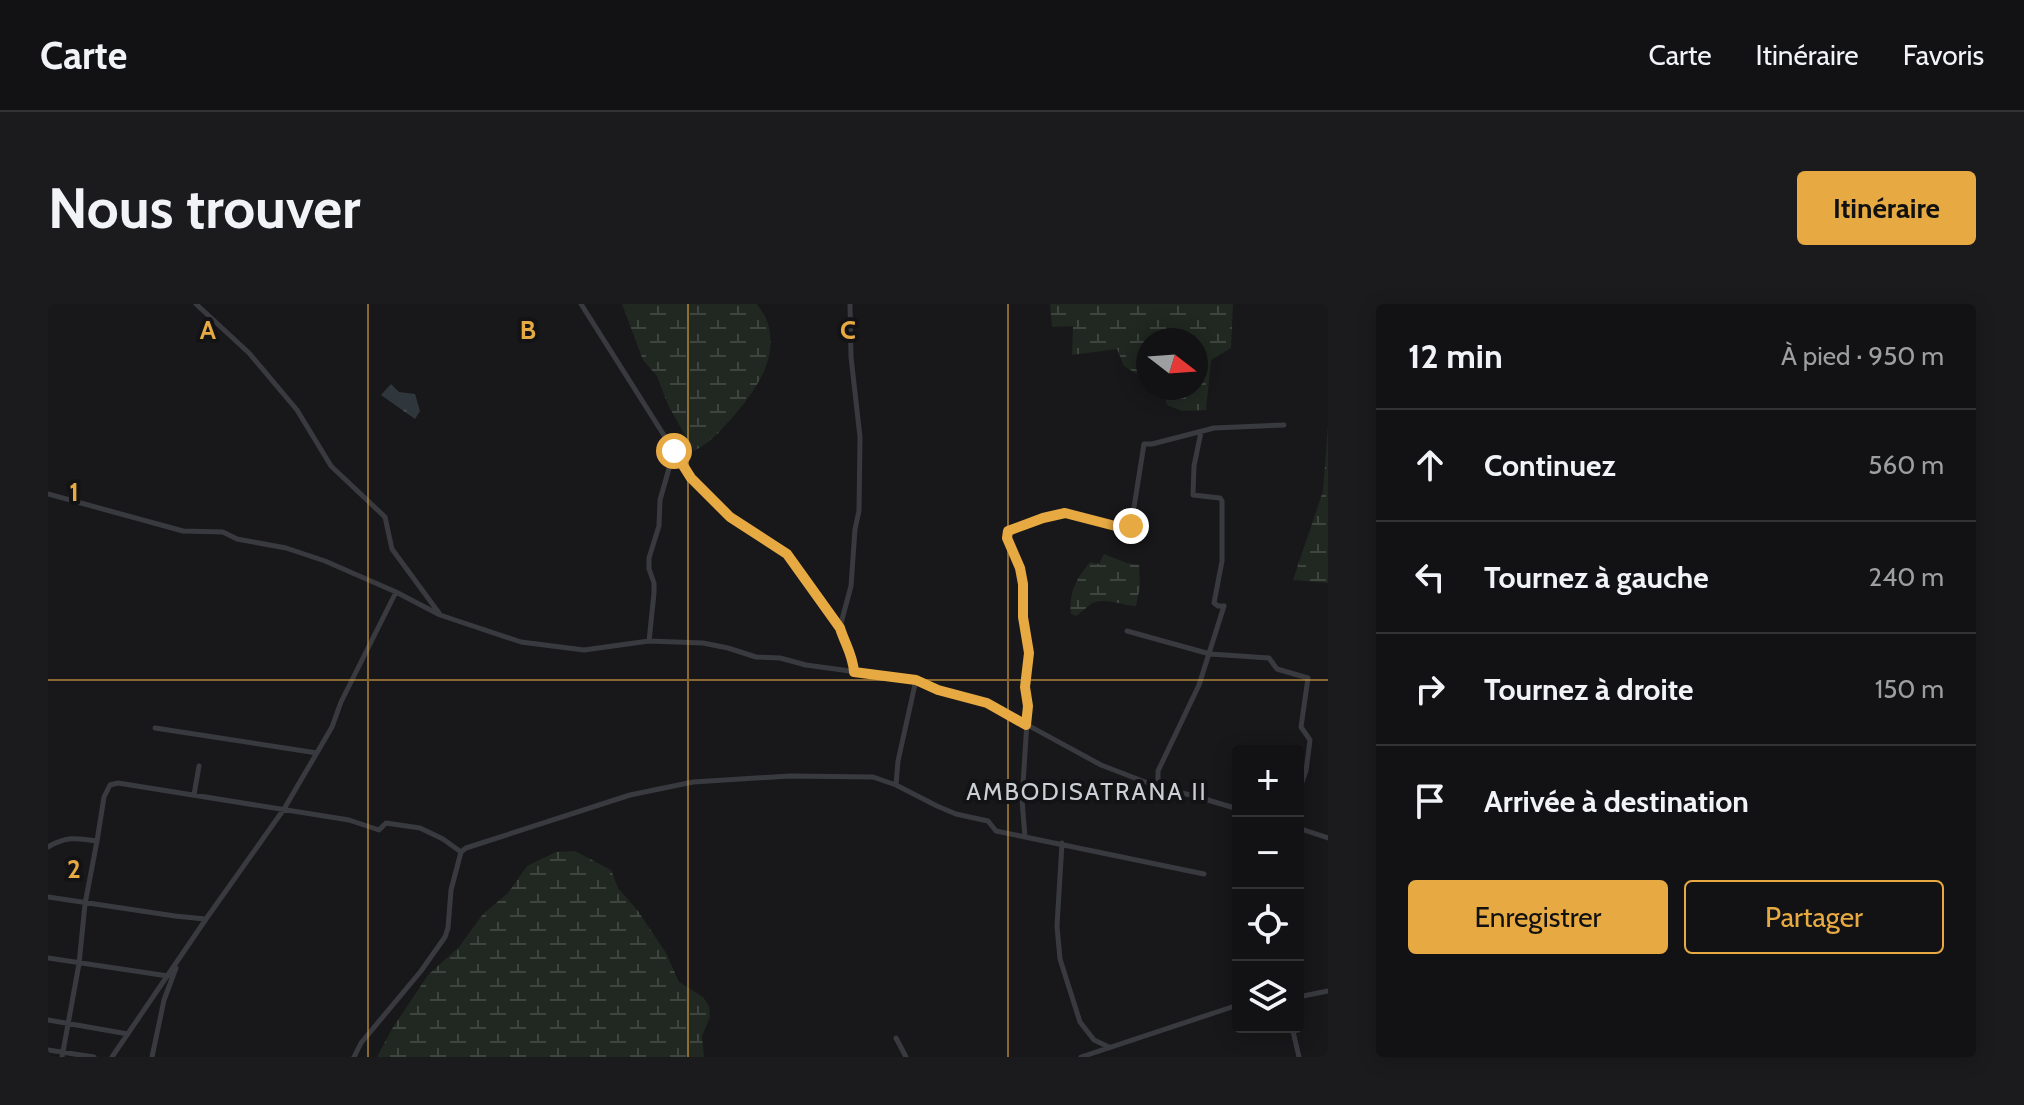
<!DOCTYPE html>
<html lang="fr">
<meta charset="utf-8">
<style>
:root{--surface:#121214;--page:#1b1b1d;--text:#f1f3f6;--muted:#9c9ea0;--line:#313234;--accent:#e7aa43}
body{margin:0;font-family:Cabin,sans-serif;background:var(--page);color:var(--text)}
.controls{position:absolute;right:24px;bottom:24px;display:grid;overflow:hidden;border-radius:8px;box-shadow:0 4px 20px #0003}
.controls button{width:72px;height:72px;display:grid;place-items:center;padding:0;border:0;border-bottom:2px solid var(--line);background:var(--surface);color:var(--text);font:40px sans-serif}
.compass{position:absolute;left:1088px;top:24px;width:72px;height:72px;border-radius:50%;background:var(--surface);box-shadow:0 4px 20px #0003;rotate:107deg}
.stop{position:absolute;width:24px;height:24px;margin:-18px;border:6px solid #e7aa43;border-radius:50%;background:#fff}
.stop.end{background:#e7aa43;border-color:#fff;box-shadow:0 2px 8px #0008}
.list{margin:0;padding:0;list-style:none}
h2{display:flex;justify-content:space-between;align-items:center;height:104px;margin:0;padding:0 32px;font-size:34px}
h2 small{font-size:26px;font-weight:400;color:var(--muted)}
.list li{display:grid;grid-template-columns:52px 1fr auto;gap:24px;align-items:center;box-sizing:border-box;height:112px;padding:0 32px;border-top:2px solid var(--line)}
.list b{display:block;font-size:30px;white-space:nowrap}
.list em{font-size:26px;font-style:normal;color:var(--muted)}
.actions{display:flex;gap:16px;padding:24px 32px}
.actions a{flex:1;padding:18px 0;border:2px solid var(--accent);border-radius:8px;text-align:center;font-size:28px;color:var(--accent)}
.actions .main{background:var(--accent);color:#111}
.icon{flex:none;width:44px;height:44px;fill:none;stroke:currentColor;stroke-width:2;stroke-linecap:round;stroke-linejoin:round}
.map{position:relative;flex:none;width:1280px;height:753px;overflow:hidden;border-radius:8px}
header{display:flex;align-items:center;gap:48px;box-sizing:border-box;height:112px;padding:0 40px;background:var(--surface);border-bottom:2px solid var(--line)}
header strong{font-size:38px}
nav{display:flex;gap:44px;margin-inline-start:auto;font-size:28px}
.intro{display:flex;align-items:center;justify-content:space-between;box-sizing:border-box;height:192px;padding:0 48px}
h1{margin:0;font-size:56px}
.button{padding:20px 36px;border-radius:8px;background:var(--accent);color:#111;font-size:28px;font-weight:700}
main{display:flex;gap:48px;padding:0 48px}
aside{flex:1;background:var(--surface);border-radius:8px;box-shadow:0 4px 20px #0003}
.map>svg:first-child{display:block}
.wetland{fill:url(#wetland-marsh)}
.water{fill:url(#water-ripples)}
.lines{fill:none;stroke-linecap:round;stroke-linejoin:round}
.minor{stroke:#393a3f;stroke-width:5}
.route{stroke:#e7aa43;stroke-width:10}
.grid{fill:none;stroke:#e7aa43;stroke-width:2;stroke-opacity:0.55}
.labels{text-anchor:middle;stroke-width:8;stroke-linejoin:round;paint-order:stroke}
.neighbourhood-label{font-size:24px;letter-spacing:2px;fill:#cccfd5;stroke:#131315}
.grid-label{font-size:26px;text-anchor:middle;font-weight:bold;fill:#e7aa43;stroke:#131315;stroke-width:8;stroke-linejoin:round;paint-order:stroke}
</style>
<header>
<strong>Carte</strong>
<nav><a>Carte</a><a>Itinéraire</a><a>Favoris</a></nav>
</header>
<div class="intro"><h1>Nous trouver</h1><a class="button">Itinéraire</a></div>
<main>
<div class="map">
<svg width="1280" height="753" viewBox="0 0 1280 753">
<defs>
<pattern id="wetland-marsh" width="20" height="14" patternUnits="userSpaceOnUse" patternTransform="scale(2)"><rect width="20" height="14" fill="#202821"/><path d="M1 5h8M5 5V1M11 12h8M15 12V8" fill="none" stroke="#3e453f"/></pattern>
<pattern id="water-ripples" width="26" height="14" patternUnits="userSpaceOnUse" patternTransform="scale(2)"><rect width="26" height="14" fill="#2f373d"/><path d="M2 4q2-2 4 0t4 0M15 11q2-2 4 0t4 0" fill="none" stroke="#4a5157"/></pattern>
</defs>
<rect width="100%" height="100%" fill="#18181a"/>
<!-- wetland -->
<path class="wetland" d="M 574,0 L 709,0 C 712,5 717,11 719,17 C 732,54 707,87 684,114 C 671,128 663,138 646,147 L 620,101 L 609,72 L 595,56 Z
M 1002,0 L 1185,0 L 1183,44 L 1163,56 L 1158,106 L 1134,107 L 1119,101 L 1115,87 L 1111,84 L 1148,84 L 1148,36 L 1100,36 L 1100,77 L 1076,62 L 1069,45 L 1024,51 L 1025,22 L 1004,23 Z
M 1280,121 L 1280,279 L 1245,276 L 1275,187 Z
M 1056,250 L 1079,259 L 1091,261 L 1092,283 L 1088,302 C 1074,302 1059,293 1045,299 C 1039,302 1034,308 1028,312 L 1023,310 C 1020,289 1029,274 1042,258 L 1051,260 Z
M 527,547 L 563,566 L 570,584 L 590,607 L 618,649 L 631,678 L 655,693 L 661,702 L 662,713 L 654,732 L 656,753 L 329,753 L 344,725 L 380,671 L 411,643 L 435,610 L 460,589 L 479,562 L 508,548 Z"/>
<!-- water -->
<path class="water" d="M 343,80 L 351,88 L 367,90 L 372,107 L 367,115 L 333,91 Z"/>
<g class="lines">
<!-- minor -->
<path class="minor" d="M 148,0 L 201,49 L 249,106 L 283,162 L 337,213 L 344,245 L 391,309
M 533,0 L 643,174 L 682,213 L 739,250 L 792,324 C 797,339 804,351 806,368
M 0,190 L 135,227 L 175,228 L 189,235 L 238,244 L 277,257 L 348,288 L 392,311 L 473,338 L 536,346 L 601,337 L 655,339 L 680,344 L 708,353 L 732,354 L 758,361 L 868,376 L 890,386 L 939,399 L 1053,461 L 1118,486 L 1143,491 L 1190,505
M 792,323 L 803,282 L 807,225 L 811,207 L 812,133 L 803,53 L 802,0
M 1079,327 L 1162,350 L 1221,354 L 1229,365 L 1260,374 L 1253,423 L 1262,436 L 1258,467 L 1250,489
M 601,337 L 606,289 L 606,279 L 601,265 L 601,254 L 611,222 L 612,196 L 626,147
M 868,376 L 850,457 L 848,481 L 889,502 L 908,510 L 940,517 L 948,527 L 977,533
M 107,424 L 269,449
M 1110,483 L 1110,467 L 1151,381 L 1176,302 L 1170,302 L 1166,299 L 1174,257 L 1174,197 L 1172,194 L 1145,191 L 1146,162 L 1153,128
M 146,491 L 151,462
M 1250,524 L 1280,534
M 1014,539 L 1009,622 L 1012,655 L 1032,718 L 1046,736 L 1061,743
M 0,543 C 18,532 29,534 49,537 L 56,493 L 62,481 L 70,479 L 301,516 L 331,526 L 338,519 L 372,524 L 395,535 L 413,548
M 1156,570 L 977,533 L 974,496 L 980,402 L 977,383 L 981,349 L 975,313 L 975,280 L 972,264 L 959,234 L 960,227 L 995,214 L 1017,209 L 1079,225 L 1083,222 L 1096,140 L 1104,140 L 1166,124 L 1236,121
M 0,593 L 127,612 L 157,615
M 0,654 L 120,672
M 1250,693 L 1280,687
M 0,716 L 80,730
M 1244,723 L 1251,753
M 848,734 L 858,753
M 0,746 L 46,753
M 14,753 L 31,660 L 37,600 L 49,537
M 64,753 L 158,615 L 236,505 L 284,423 L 293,398 L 348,288
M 104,753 L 116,696 L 128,664
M 306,753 L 313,739 L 373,667 L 397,633 L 400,624 L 403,586 L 413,548 L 418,544 L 582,491 L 645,478 L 742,472 L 825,473 L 848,481
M 1033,753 L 1190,701"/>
</g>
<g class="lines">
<!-- route -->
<path class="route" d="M 626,147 L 643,174 L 682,213 L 739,250 L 792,324 C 797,340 805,351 806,368 L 868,376 L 890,386 L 939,399 L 978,421 L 980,402 L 977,383 L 981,349 L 975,313 L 975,280 L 972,264 L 959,234 L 960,227 L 995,214 L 1017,209 L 1079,225 L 1083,222"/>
</g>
<!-- grid -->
<path class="grid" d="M 320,0 L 320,753M 640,0 L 640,753M 960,0 L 960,753M 0,376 L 1280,376"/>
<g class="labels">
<!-- neighbourhood labels -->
<g class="neighbourhood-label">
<text x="1039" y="496">AMBODISATRANA II</text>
</g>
</g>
<g class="grid-label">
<text x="160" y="35">A</text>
<text x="480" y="35">B</text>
<text x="800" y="35">C</text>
<text x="26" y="197">1</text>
<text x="26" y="574">2</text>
</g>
</svg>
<div class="controls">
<button>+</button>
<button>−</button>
<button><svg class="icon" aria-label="locate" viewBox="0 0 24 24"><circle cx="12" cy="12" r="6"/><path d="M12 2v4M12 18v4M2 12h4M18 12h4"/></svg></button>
<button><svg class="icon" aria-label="layers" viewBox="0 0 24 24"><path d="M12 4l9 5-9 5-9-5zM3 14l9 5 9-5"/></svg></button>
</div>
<svg class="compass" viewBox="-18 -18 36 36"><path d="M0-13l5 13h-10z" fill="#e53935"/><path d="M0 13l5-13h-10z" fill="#9c9ea0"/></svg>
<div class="stop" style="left:626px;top:147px"></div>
<div class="stop end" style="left:1083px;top:222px"></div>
</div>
<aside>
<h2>12 min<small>À pied · 950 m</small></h2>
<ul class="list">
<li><svg class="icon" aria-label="ahead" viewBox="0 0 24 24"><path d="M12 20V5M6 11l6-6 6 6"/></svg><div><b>Continuez</b></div><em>560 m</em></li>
<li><svg class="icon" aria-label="left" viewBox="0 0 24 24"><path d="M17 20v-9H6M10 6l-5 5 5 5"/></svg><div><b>Tournez à gauche</b></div><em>240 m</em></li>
<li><svg class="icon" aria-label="right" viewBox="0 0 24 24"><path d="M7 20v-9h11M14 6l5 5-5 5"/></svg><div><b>Tournez à droite</b></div><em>150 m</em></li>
<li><svg class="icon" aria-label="arrive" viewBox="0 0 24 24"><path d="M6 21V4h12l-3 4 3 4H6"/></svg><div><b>Arrivée à destination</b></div></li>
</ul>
<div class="actions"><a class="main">Enregistrer</a><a>Partager</a></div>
</aside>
</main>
